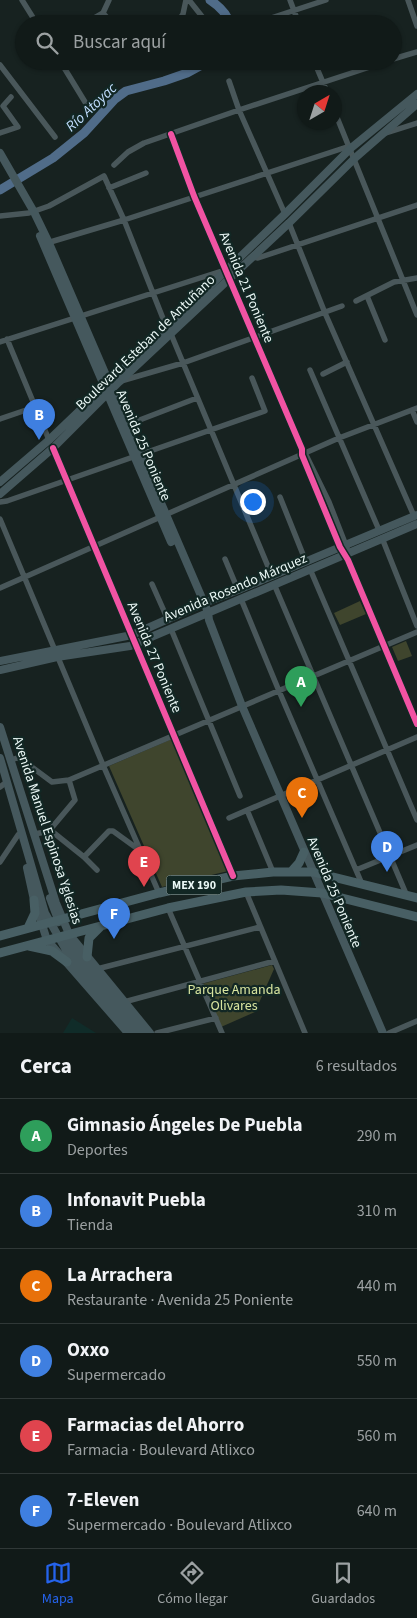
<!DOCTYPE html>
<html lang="es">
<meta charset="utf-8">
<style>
:root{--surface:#111a18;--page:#1e2725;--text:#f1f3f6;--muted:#9ca1a2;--line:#303837;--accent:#2563eb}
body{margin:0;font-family:"Source Sans 3",sans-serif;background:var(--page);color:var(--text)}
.compass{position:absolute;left:297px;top:85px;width:45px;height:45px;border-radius:50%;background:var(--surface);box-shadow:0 1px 4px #0004;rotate:39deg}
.you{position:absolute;left:252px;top:501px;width:18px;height:18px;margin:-12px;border:4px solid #fff;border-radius:50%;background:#1a73e8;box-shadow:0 0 0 8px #1a73e833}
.badge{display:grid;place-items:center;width:32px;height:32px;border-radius:50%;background:var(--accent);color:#fff;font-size:16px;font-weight:700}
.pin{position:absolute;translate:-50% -41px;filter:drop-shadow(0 1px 2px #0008)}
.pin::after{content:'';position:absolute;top:26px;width:18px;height:15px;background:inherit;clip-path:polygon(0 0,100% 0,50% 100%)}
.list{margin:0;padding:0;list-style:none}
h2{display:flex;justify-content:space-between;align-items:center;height:65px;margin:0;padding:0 20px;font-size:21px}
h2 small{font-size:16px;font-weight:400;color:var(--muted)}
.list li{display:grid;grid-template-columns:32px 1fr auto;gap:15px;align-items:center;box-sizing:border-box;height:75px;padding:0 20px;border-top:1px solid var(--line)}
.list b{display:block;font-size:19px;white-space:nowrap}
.list p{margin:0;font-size:16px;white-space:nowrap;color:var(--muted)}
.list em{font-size:16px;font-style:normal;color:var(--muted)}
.icon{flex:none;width:28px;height:28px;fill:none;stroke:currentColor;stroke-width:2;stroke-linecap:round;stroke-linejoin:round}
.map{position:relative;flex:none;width:417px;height:1033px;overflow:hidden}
.search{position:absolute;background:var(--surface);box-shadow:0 1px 4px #0004;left:15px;right:15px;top:15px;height:55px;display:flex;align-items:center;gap:12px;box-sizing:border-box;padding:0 18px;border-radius:28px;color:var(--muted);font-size:19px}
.sheet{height:515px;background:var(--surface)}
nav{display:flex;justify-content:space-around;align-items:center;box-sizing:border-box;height:70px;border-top:1px solid var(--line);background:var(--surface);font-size:14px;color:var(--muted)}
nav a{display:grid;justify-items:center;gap:2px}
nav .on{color:var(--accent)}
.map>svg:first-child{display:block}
.built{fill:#102c29}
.green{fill:#3f452d}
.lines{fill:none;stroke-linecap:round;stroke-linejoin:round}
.river{stroke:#506c89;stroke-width:9}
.street{stroke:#49575a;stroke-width:5.5}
.secondary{stroke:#45585d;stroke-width:8}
.primary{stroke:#485f64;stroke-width:9}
.cycleway-casing{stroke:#122724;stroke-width:9}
.cycleway{stroke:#f153a3;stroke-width:6}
.labels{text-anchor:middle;stroke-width:4.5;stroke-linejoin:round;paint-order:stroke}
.shield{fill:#122724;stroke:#aab9b7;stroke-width:1}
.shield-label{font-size:12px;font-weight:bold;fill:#ebf8f6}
.street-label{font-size:14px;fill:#ebf8f6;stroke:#122724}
.park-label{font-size:14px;fill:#d8e49f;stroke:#122724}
.water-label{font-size:15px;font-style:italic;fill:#c0ddfd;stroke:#122724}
</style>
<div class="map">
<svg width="417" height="1033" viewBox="0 0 417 1033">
<rect width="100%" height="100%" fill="#172220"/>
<!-- built -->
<path class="built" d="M 72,1018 L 96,1033 L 63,1033 Z"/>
<!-- green -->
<path class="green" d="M 360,601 L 366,614 L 340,625 L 334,613 Z
M 406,641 L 412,656 L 398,661 L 392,647 Z
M 172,739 L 228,871 L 162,887 L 109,766 Z
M 272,965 L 274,969 L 255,1012 L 221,1027 L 202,984 Z"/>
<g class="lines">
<!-- river -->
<path class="river" d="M 210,0 C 219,6 227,13 230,24
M 0,190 L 53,158 L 84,133 L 115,99 L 126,91 L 164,81 L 187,73 L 209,61"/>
<!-- street -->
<path class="street" d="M 22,0 L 37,24
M 189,0 L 208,24
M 290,0 L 299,24
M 408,0 L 417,26
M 103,13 L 113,24
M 268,19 L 326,0
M 84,24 L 103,13 L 109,0
M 176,24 L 183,14 L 186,0
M 393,59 L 417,52
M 60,61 L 85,102
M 314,61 L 327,92
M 176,64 L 181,61
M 0,65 L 55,137
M 229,81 L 239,110 L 285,214
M 334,110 L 417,315
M 0,133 L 18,127 L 3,106 L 11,97
M 386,133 L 417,123
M 171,134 L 194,196 L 302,449 L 302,455 L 340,547 L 348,560 L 417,724
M 114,165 L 128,152 L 144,143 L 239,110 L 388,61
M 109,188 L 146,173
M 0,216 L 29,213 L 49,206 L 104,176 L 124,220 L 166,326
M 289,223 L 325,313 L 414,516
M 47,243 L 124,220 L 350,146
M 253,257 L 258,258 L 417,205
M 367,296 L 385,340
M 356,301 L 394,282 L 417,278
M 171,334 L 272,576
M 7,339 L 49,440
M 0,342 L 225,270
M 310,370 L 379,530
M 323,374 L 347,362
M 121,381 L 183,363 L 342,306
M 412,410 L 417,422
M 0,419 L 35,407
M 124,426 L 197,398
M 53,448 L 233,876
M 304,451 L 329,502 L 347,548
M 280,497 L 306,562
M 0,502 L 7,501 L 265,411 L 252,378
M 0,519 L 103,765 L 159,893
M 382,538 L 417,626
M 225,559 L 238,590
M 310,569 L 417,820
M 152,584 L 168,620
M 274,584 L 407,896
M 0,588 L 339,438 L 417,408
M 241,599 L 279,691 L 362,884
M 171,629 L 240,796
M 11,760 L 17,758 L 21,759 L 52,782 L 69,780 L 417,632
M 0,787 L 4,784
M 247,810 L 273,872
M 229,818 L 417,737
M 49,831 L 75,800 L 69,780
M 35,834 L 49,831 L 54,833 L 84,857 L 97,870
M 84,857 L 109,831 L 113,831 L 142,852
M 0,862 L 18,835
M 356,870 L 417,845
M 246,892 L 305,1033
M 168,908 L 222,1033
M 97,969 L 260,927
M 124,1002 L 275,961
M 157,1033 L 216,1018
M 389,1033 L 417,1021"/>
<!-- secondary -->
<path class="secondary" d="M 0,153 L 34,212 L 49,243 L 208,612 L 209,620 L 242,706 L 383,1033
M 40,236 L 171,542
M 0,482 L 49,440 L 285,214 L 351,148 L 417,94
M 0,494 L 53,448 L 119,382 L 289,223 L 355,158 L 417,104
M 0,661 L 132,635 L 204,603 L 238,590 L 417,515
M 0,670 L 57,657 L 130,646 L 417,524
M 0,727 L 56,903 L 69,934 L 150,1033
M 0,758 L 45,913 L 70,957 L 135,1033
M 27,868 L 34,900 L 47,940 L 128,1033
M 50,898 L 59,922
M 68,939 L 75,953 L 143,1033"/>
<!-- primary -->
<path class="primary" d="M 291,872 L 299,863 L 304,852
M 28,928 L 35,913 L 34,900
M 0,936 L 159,893 L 233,876 L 273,872 L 313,872 L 417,898
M 29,946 L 52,951 L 67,962
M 0,953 L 168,908 L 246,892 L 281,890 L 322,893 L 417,917
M 87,957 L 89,938 L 100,927"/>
<defs>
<path id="cycleway" d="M 171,134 L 194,196 L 302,449 L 302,455 L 340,547 L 348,560 L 417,724
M 53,448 L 233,876"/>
</defs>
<!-- cycleway casing -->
<use href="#cycleway" class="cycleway-casing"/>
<!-- cycleway -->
<use href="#cycleway" class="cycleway"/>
</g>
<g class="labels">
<!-- shield labels -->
<rect class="shield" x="166.5" y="875.5" width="55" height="19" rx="4"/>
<g class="shield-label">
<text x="194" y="889">MEX 190</text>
</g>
<!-- street labels -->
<g class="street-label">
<text transform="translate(247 287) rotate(67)" y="5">Avenida 21 Poniente</text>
<text transform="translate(145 342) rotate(-44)" y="5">Boulevard Esteban de Antuñano</text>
<text transform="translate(144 445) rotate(67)" y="5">Avenida 25 Poniente</text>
<text transform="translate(235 587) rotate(-23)" y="5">Avenida Rosendo Márquez</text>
<text transform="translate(155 657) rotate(67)" y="5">Avenida 27 Poniente</text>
<text transform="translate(48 830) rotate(72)" y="5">Avenida Manuel Espinosa Yglesias</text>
<text transform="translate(335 892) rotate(67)" y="5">Avenida 25 Poniente</text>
</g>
<!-- park labels -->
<g class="park-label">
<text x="234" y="994">Parque Amanda<tspan x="234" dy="16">Olivares</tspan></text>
</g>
<!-- water labels -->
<g class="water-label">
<text transform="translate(91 107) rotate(-43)" y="5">Río Atoyac</text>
</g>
</g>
</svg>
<svg class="compass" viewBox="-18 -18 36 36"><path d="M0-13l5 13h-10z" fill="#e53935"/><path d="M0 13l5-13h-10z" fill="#9ca1a2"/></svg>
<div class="you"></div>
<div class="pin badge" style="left:301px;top:707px;background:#2e9e5b">A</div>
<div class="pin badge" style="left:39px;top:440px;background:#3f7fe0">B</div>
<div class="pin badge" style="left:302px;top:818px;background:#e8710a">C</div>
<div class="pin badge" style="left:387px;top:872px;background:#3f7fe0">D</div>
<div class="pin badge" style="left:144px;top:887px;background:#e0444e">E</div>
<div class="pin badge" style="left:114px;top:939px;background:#3f7fe0">F</div>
<div class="search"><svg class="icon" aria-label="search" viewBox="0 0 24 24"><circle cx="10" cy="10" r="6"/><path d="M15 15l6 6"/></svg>Buscar aquí</div>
</div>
<section class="sheet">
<h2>Cerca<small>6 resultados</small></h2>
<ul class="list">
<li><span class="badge" style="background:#2e9e5b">A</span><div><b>Gimnasio Ángeles De Puebla</b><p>Deportes</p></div><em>290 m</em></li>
<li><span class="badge" style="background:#3f7fe0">B</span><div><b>Infonavit Puebla</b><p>Tienda</p></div><em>310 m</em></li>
<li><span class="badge" style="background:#e8710a">C</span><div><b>La Arrachera</b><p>Restaurante · Avenida 25 Poniente</p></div><em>440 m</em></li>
<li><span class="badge" style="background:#3f7fe0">D</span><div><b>Oxxo</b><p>Supermercado</p></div><em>550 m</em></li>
<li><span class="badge" style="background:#e0444e">E</span><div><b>Farmacias del Ahorro</b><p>Farmacia · Boulevard Atlixco</p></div><em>560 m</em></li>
<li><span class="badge" style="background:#3f7fe0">F</span><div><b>7-Eleven</b><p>Supermercado · Boulevard Atlixco</p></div><em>640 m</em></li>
</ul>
</section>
<nav>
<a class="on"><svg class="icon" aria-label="map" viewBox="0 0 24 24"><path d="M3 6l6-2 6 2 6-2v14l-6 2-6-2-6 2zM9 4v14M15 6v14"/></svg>Mapa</a>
<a><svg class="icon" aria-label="directions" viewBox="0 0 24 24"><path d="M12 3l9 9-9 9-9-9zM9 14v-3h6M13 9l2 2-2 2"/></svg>Cómo llegar</a>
<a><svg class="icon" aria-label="saved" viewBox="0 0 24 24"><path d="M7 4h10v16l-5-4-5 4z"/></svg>Guardados</a>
</nav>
